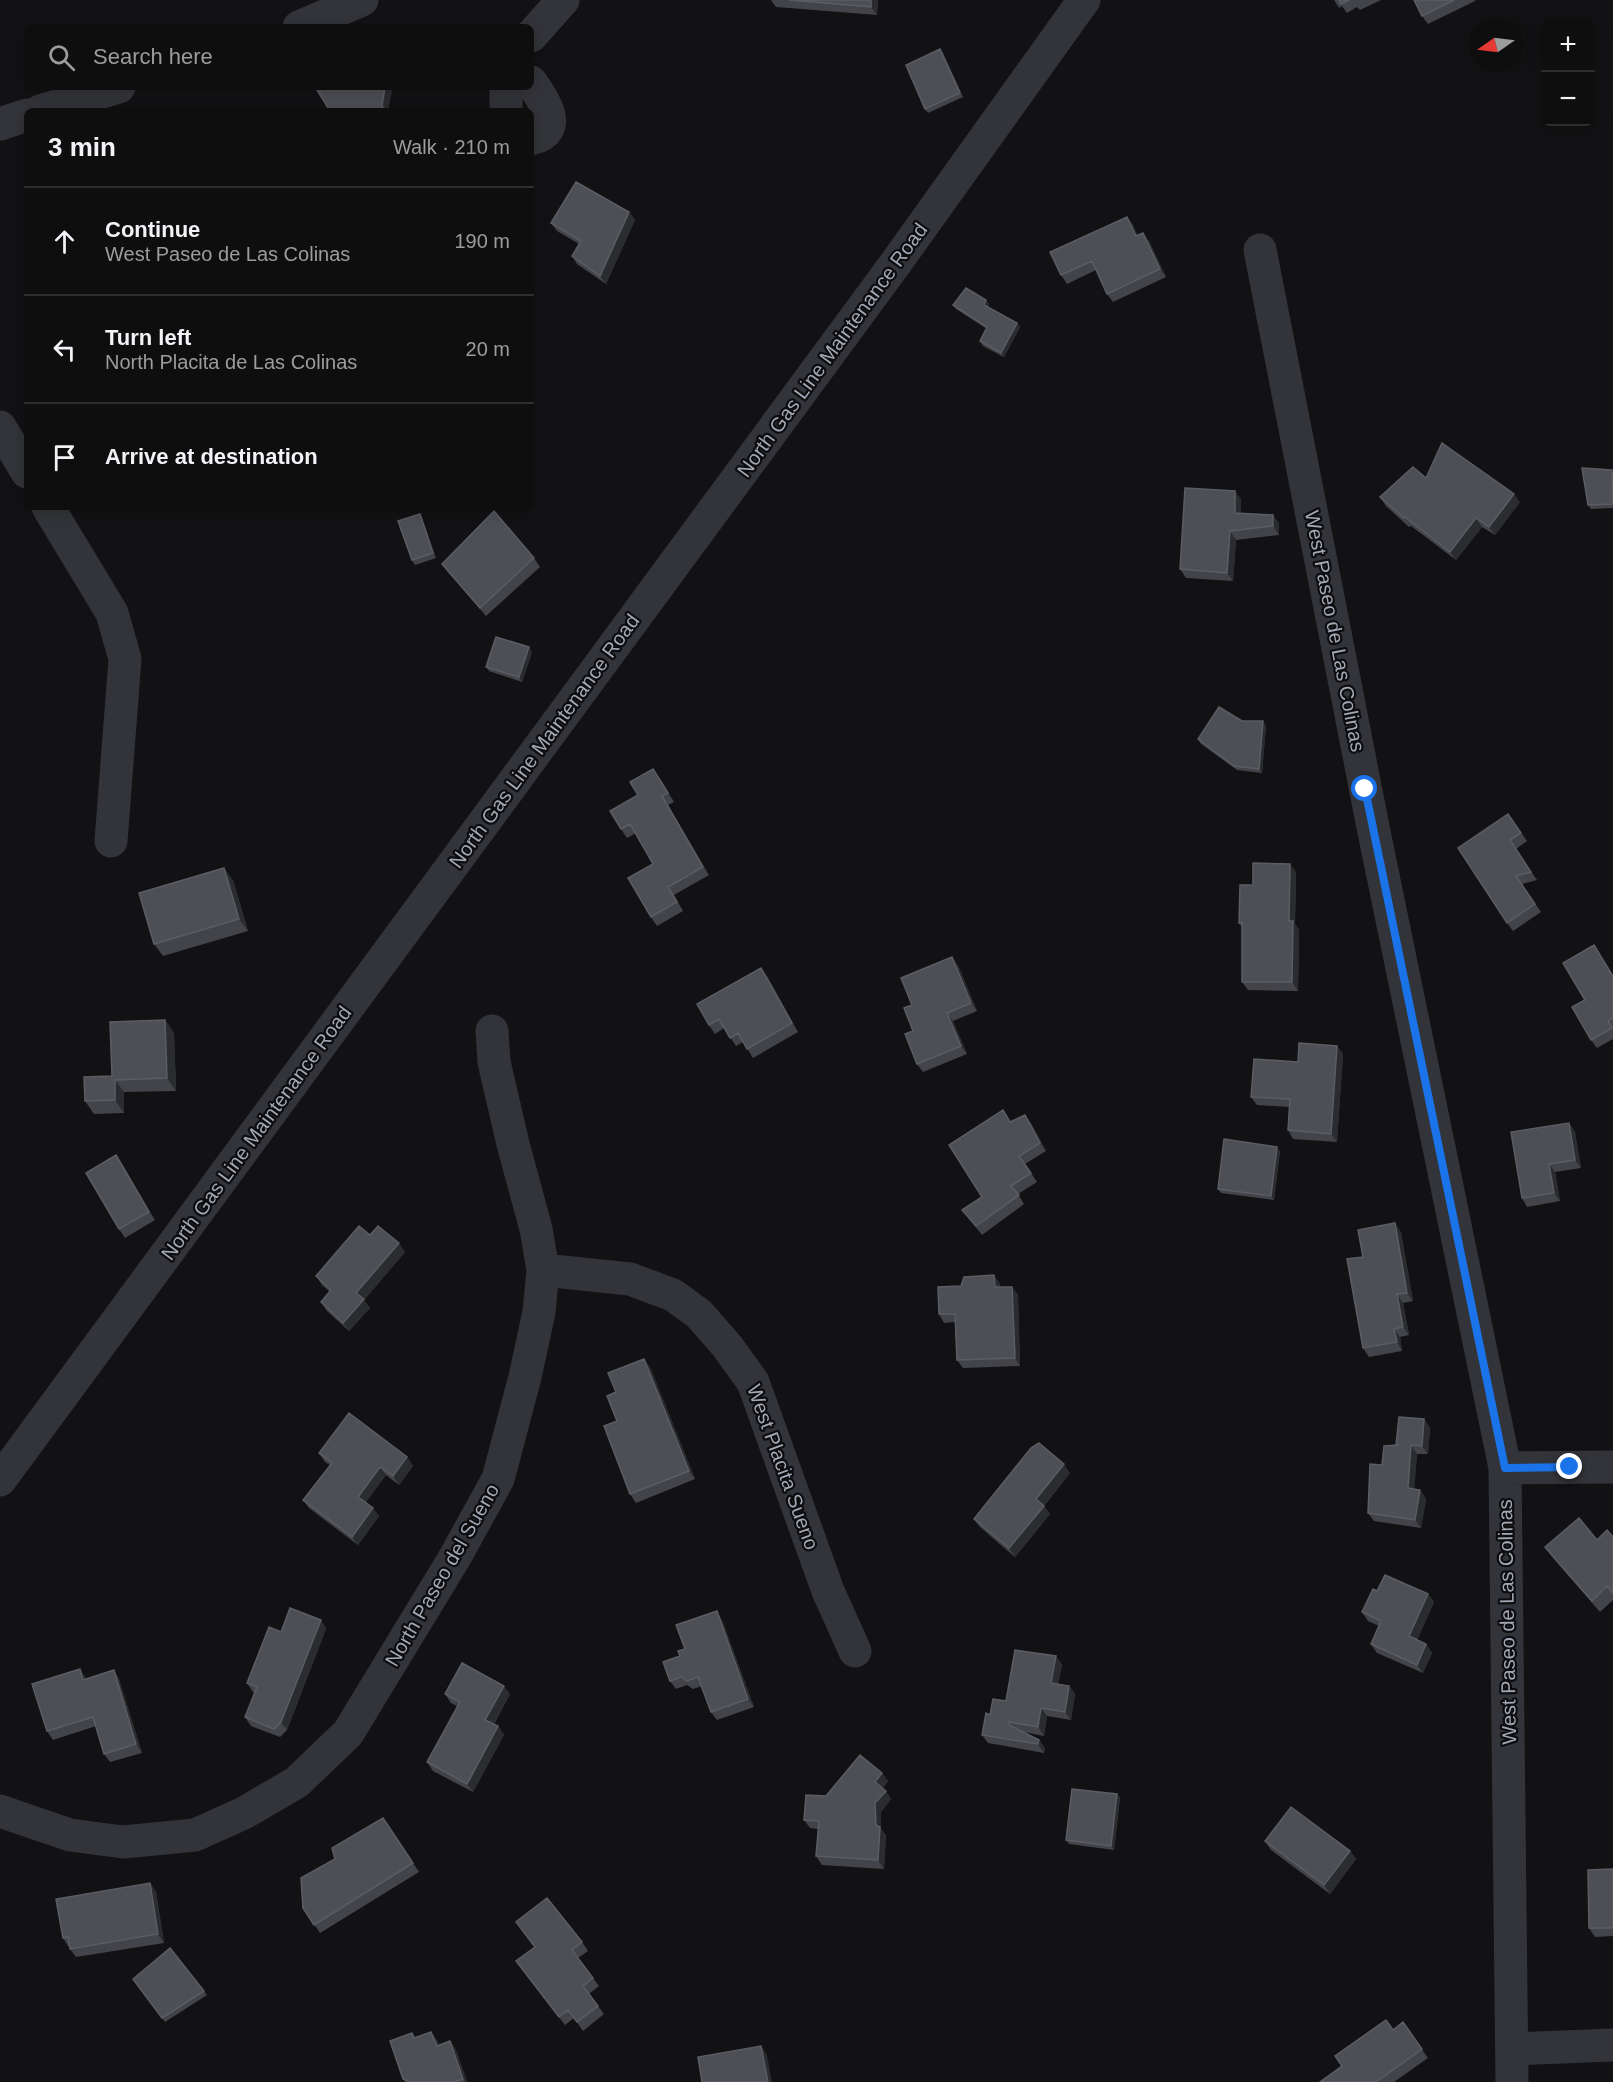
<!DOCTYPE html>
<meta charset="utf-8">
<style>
:root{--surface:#0e0e0f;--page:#1c1c1d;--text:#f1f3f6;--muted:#9b9c9e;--line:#2e2e2f}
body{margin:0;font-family:Helvetica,sans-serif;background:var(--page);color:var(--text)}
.controls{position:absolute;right:18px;top:18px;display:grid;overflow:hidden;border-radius:9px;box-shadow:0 3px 15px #0003}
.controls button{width:54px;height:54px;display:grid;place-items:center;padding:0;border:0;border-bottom:2px solid var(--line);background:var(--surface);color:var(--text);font:30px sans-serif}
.compass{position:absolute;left:1469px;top:18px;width:54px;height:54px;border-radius:50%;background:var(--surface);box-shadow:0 3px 15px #0003;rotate:256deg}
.stop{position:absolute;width:18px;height:18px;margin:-14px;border:4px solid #1a73e8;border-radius:50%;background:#fff}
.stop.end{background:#1a73e8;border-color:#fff;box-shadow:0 2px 6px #0008}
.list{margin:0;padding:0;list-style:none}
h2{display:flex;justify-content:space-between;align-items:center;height:78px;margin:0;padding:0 24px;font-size:26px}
h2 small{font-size:20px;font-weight:400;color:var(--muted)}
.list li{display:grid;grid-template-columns:39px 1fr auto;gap:18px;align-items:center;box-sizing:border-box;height:108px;padding:0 24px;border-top:2px solid var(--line)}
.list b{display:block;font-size:22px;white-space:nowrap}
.list p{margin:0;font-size:20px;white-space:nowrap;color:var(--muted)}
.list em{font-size:20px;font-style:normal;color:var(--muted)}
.icon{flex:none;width:33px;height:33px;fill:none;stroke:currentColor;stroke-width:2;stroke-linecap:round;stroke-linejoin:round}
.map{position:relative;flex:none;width:1613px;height:2082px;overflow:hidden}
.search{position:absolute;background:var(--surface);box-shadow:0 3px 15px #0003;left:24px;top:24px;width:510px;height:66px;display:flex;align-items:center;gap:15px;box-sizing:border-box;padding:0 21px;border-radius:9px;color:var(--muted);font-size:22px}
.panel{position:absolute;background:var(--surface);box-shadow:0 3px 15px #0003;left:24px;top:108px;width:510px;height:402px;border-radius:9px}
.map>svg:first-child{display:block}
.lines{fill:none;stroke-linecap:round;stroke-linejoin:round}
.minor{stroke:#333439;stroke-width:33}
.wall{fill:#434449}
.shaded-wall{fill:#2b2c2f}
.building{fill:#4e4f55;stroke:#5b5d64;stroke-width:1.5}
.route{stroke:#1a73e8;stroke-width:8}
.labels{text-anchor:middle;stroke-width:4.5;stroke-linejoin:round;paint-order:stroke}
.street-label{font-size:20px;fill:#a4a8b4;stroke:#0d0d0f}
</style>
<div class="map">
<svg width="1613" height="2082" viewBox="0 0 1613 2082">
<rect width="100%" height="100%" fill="#121214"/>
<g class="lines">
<!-- minor -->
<path class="minor" d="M 299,27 L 362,0
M 531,36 L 563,0
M 531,82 C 543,99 566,131 531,139
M 506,87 L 506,111
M 40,111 L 119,87
M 0,124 L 27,115
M 1260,250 L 1374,832 L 1505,1468 L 1512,2082
M 0,427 L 27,472
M 48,507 L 112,613 L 125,659 L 111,841
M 543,1270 L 630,1279 L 673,1295 L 699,1314 L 727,1346 L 753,1382 L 828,1591 L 855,1651
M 1505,1468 L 1613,1467
M 0,1480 L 895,264 L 1084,0
M 0,1811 L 70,1835 L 123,1842 L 195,1835 L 244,1813 L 297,1782 L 348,1733 L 455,1557 L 498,1479 L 525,1377 L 539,1312 L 543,1270 L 536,1229 L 513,1144 L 494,1062 L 492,1031
M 1513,2049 L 1613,2045"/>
</g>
<!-- wall -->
<path class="wall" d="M 771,0 L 878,0 L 877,15 L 776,7 Z
M 1334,0 L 1381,0 L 1360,10 L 1357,7 L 1347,13 L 1342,6 L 1339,8 Z
M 1414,0 L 1475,0 L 1475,1 L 1428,24 L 1422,16 Z
M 943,53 L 963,97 L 928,113 L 925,109 Z
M 629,212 L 635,220 L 606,284 L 577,264 L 572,256 L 579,244 L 557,231 L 551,223 Z
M 1127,217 L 1133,225 L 1137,235 L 1149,241 L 1166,277 L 1113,302 L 1107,294 L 1096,270 L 1067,284 L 1061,275 Z
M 986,300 L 989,304 L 988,307 L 1017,323 L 1020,327 L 1004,357 L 983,346 L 980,341 L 987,329 L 956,309 L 953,305 Z
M 1613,472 L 1613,508 L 1591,509 L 1588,505 Z
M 1426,478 L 1520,502 L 1495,535 L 1482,527 L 1456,560 L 1411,526 L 1409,527 L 1386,506 L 1380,497 Z
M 1241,499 L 1241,514 L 1279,523 L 1279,535 L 1236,540 L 1233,581 L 1186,578 L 1180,569 Z
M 422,518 L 436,558 L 415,565 L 412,560 Z
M 534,558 L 540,567 L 486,616 L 448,572 L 442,564 Z
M 532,652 L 522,682 L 489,671 L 486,667 Z
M 1242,721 L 1263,721 L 1266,726 L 1262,773 L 1237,770 L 1201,744 L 1198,739 Z
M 659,777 L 674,802 L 668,805 L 709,875 L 674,895 L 683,911 L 657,926 L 651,917 L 653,864 L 636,833 L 627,838 L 621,829 L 638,795 Z
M 1508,814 L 1527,841 L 1516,849 L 1537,880 L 1522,884 L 1541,912 L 1513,931 L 1507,923 Z
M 1296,872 L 1295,924 L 1299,930 L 1298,991 L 1248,990 L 1242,982 L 1242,927 L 1239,923 L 1253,885 Z
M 233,880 L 248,931 L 163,956 L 154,944 Z
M 1594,945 L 1613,975 L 1613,1039 L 1597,1048 L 1591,1040 L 1585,1000 Z
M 958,965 L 977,1011 L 953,1021 L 967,1054 L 923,1072 L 917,1064 L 912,1005 Z
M 767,976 L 798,1032 L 753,1058 L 743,1042 L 736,1046 L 724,1028 L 715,1034 L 709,1025 Z
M 165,1020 L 174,1033 L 176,1091 L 124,1092 L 124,1113 L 94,1114 L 85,1101 L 112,1076 Z
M 1337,1046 L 1343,1054 L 1337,1142 L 1293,1139 L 1288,1130 L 1289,1107 L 1257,1105 L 1251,1097 L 1298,1062 Z
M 1011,1122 L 1031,1123 L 1046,1151 L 1025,1164 L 1037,1182 L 1018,1194 L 1024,1204 L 982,1235 L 962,1210 L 982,1197 Z
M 1569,1123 L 1575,1132 L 1581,1168 L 1555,1172 L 1560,1201 L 1527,1207 L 1522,1198 Z
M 1280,1151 L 1274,1200 L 1221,1193 L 1218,1189 Z
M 122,1164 L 155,1220 L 125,1238 L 119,1229 Z
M 1401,1232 L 1413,1301 L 1403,1303 L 1409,1335 L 1400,1337 L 1402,1351 L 1369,1357 L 1363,1348 L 1363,1257 Z
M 370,1235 L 405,1252 L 364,1300 L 370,1308 L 349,1331 L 327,1311 L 321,1302 L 330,1292 L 322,1285 L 316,1276 Z
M 1000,1284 L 1000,1287 L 1012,1287 L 1018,1295 L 1020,1366 L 963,1368 L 957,1360 L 955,1322 L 944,1323 L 939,1314 Z
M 650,1367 L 695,1479 L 636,1503 L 630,1494 L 617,1421 L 616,1392 Z
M 1424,1419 L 1430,1428 L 1428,1454 L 1417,1454 L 1414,1489 L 1420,1490 L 1426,1499 L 1421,1528 L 1374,1521 L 1368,1513 L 1382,1465 L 1396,1445 Z
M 319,1453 L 407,1457 L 413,1466 L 399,1485 L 386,1475 L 366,1502 L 379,1516 L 358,1545 L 309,1508 L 303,1500 L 330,1465 L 325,1462 Z
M 1070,1473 L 1044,1506 L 1050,1514 L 1015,1557 L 980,1527 L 974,1519 Z
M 1613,1537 L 1613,1600 L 1600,1612 L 1553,1558 L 1545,1547 Z
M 1377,1591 L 1428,1594 L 1434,1602 L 1417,1640 L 1426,1644 L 1432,1653 L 1423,1673 L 1377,1653 L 1371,1644 L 1379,1626 L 1368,1621 L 1362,1612 Z
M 321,1620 L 326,1629 L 287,1730 L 280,1737 L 251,1726 L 245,1717 L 255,1693 L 253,1692 L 247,1683 L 281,1632 Z
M 722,1620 L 754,1707 L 717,1720 L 711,1712 L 702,1686 L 693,1689 L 687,1685 L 676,1689 L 670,1681 L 680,1656 L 685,1649 Z
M 1056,1656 L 1062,1665 L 1058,1684 L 1069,1686 L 1075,1694 L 1071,1720 L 1047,1716 L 1044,1736 L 1024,1732 L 1039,1740 L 1045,1748 L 1044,1753 L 988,1743 L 982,1735 L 990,1715 Z
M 114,1670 L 119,1679 L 142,1753 L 110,1762 L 104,1754 L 96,1726 L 53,1740 L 47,1731 L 86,1678 L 86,1679 Z
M 445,1694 L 510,1694 L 494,1724 L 498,1726 L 504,1735 L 473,1792 L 433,1771 L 427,1762 L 457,1706 L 451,1703 Z
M 882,1773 L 888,1781 L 883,1788 L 891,1799 L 881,1812 L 881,1829 L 886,1835 L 884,1869 L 822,1865 L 816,1856 L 818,1829 L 810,1828 L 804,1820 L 826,1796 Z
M 1117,1794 L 1120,1798 L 1114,1850 L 1069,1844 L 1066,1840 Z
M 383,1818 L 419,1872 L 320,1933 L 303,1908 L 335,1859 Z
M 1265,1841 L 1350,1851 L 1356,1859 L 1330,1894 L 1271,1850 Z
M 1613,1869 L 1613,1936 L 1595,1937 L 1589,1928 Z
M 150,1883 L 156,1892 L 164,1943 L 76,1957 L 70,1949 L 70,1946 L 68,1946 L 63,1938 Z
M 516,1922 L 582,1942 L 588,1951 L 578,1958 L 599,1986 L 589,1994 L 604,2014 L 583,2031 L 574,2018 L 565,2025 L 516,1961 L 535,1947 Z
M 170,1948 L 207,1995 L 165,2022 L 133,1979 Z
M 1403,2022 L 1428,2058 L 1394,2082 L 1320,2082 Z
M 412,2033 L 415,2037 L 437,2040 L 439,2045 L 450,2041 L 456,2050 L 467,2082 L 406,2082 L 403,2079 Z"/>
<!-- shaded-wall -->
<path class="shaded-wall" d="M 871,0 L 878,0 L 877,15 L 871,7 Z
M 940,49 L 943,53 L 963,97 L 960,93 Z
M 385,87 L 389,87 L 392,91 L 388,111 L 385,111 L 382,106 Z
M 629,212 L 635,220 L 606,284 L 600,276 Z
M 1127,217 L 1133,225 L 1142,245 L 1136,236 Z
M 1143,233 L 1149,241 L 1166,277 L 1160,269 Z
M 986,300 L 989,304 L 987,309 L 984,305 Z
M 1017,323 L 1020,327 L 1004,357 L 1001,353 Z
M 1235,491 L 1241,499 L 1241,522 L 1235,513 Z
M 1514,494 L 1520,502 L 1495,535 L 1489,527 Z
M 420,514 L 422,518 L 436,558 L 433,553 Z
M 1273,515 L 1279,523 L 1279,535 L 1273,526 Z
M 1476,518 L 1482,527 L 1456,560 L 1450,552 Z
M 1230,531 L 1236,540 L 1233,581 L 1227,573 Z
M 529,647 L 532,652 L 522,682 L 519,677 Z
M 1263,721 L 1266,726 L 1262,773 L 1259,769 Z
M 653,769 L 659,777 L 674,802 L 668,793 Z
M 662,796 L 668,805 L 709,875 L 703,867 Z
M 1290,864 L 1296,872 L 1295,924 L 1299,930 L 1298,991 L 1292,982 L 1289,921 Z
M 224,868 L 233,880 L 248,931 L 239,919 Z
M 952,957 L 958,965 L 977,1011 L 971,1003 Z
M 761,968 L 767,976 L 798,1032 L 792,1023 Z
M 947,1013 L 953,1021 L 967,1054 L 961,1046 Z
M 165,1020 L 174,1033 L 176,1091 L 167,1078 Z
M 1337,1046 L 1343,1054 L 1337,1142 L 1331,1134 Z
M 115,1080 L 124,1092 L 124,1113 L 115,1100 Z
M 1025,1115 L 1031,1123 L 1046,1151 L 1040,1143 Z
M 1569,1123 L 1575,1132 L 1581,1168 L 1575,1160 Z
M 1277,1147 L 1280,1151 L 1274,1200 L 1271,1196 Z
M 116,1155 L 122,1164 L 155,1220 L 149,1212 Z
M 1549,1164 L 1555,1172 L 1560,1201 L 1554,1193 Z
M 1395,1223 L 1401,1232 L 1413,1301 L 1407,1293 Z
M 399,1243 L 405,1252 L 364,1300 L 370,1308 L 349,1331 L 343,1323 L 356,1293 Z
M 994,1275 L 1000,1284 L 1000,1296 L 995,1287 Z
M 1012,1287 L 1018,1295 L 1020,1366 L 1015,1358 Z
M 1397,1294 L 1403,1303 L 1409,1335 L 1403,1327 Z
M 1394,1329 L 1400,1337 L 1402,1351 L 1397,1342 Z
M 644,1359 L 650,1367 L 695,1479 L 689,1471 Z
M 1424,1419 L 1430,1428 L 1428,1454 L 1422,1446 Z
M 1411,1445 L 1417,1454 L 1414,1496 L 1408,1488 Z
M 407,1457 L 413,1466 L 399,1485 L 393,1476 Z
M 1064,1464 L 1070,1473 L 1042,1508 L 1036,1499 Z
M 380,1467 L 386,1475 L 364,1505 L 358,1497 Z
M 1420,1490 L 1426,1499 L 1421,1528 L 1415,1520 Z
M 1044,1506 L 1050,1514 L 1015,1557 L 1009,1548 Z
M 373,1508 L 379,1516 L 358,1545 L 352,1537 Z
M 1428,1594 L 1434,1602 L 1415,1645 L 1409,1636 Z
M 717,1611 L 722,1620 L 754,1707 L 748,1699 Z
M 321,1620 L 326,1629 L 287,1730 L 281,1722 Z
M 1426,1644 L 1432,1653 L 1423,1673 L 1417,1665 Z
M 1056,1656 L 1062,1665 L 1057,1691 L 1051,1683 Z
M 80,1669 L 86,1678 L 89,1688 L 83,1680 Z
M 114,1670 L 119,1679 L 142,1753 L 136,1744 Z
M 504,1686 L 510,1694 L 491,1728 L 485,1720 Z
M 1069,1686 L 1075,1694 L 1071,1720 L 1065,1712 Z
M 1041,1708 L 1047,1716 L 1044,1736 L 1038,1727 Z
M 498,1726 L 504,1735 L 473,1792 L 467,1784 Z
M 1039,1740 L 1045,1748 L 1044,1753 L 1038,1744 Z
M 882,1773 L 888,1781 L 881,1790 L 875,1782 Z
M 886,1791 L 891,1799 L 881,1812 L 881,1829 L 886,1835 L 884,1869 L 878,1860 L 875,1803 Z
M 1117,1794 L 1120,1798 L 1114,1850 L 1111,1846 Z
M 1350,1851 L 1356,1859 L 1330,1894 L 1324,1885 Z
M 150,1883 L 156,1892 L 164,1943 L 158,1934 Z
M 431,2032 L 437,2040 L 443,2055 L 437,2046 Z
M 450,2041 L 456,2050 L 467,2082 L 465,2082 L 463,2079 Z
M 761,2046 L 767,2055 L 772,2082 L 768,2082 Z"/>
<!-- building -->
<path class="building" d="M 789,0 L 871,0 L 871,7 Z
M 1339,0 L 1349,0 L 1341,4 Z
M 1414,0 L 1454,0 L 1422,16 Z
M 940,49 L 960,93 L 925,109 L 906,65 Z
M 321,87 L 385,87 L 382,106 L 385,111 L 330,111 L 317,90 Z
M 576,182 L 629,212 L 600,276 L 572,256 L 581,241 L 551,223 Z
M 1127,217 L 1136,236 L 1143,233 L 1160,269 L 1107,294 L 1092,261 L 1061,275 L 1050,252 Z
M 966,288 L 986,300 L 984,305 L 1017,323 L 1001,353 L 980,341 L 987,327 L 953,305 Z
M 1442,443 L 1514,494 L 1489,527 L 1476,518 L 1450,552 L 1405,517 L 1404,518 L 1380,497 L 1413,467 L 1426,478 Z
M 1582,468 L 1612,470 L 1613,504 L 1588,505 Z
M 1185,488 L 1235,491 L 1235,513 L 1273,515 L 1273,526 L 1230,531 L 1227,573 L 1180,569 Z
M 494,511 L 534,558 L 480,608 L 442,564 Z
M 420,514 L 433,553 L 412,560 L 398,521 Z
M 496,637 L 529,647 L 519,677 L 486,667 Z
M 1219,707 L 1242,721 L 1263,721 L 1259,769 L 1234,766 L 1198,739 Z
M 653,769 L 668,793 L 662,796 L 703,867 L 668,887 L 677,902 L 651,917 L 628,878 L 653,864 L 630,824 L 621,829 L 610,811 L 638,795 L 630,782 Z
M 1508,814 L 1521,833 L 1510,840 L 1531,872 L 1516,876 L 1535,904 L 1507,923 L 1458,848 Z
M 1253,863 L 1290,864 L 1289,921 L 1293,921 L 1292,982 L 1242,982 L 1242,923 L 1239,923 L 1240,885 L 1253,885 Z
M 224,868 L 239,919 L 154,944 L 139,893 Z
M 1594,945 L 1612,975 L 1613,975 L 1613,1018 L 1608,1021 L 1612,1028 L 1591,1040 L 1572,1007 L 1585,1000 L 1563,963 Z
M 952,957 L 971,1003 L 947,1013 L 961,1046 L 917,1064 L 905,1034 L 913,1031 L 904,1008 L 912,1005 L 901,978 Z
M 761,968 L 792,1023 L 747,1049 L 738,1033 L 730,1038 L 719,1019 L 709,1025 L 697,1004 Z
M 165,1020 L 167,1078 L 115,1080 L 115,1100 L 85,1101 L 84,1077 L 112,1076 L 110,1022 Z
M 1299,1043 L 1337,1046 L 1331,1134 L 1288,1130 L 1290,1099 L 1251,1097 L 1254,1059 L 1298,1062 Z
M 1003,1110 L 1010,1122 L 1025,1115 L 1040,1143 L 1019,1156 L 1031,1173 L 1011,1186 L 1019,1195 L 976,1226 L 962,1210 L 982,1197 L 949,1145 Z
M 1569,1123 L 1575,1160 L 1549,1164 L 1554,1193 L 1522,1198 L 1511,1132 Z
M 1224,1139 L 1277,1147 L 1271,1196 L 1218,1189 Z
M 116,1155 L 149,1212 L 119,1229 L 86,1173 Z
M 1395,1223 L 1407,1293 L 1397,1294 L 1403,1327 L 1394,1329 L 1397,1342 L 1363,1348 L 1347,1259 L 1363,1257 L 1358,1230 Z
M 359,1226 L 370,1235 L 378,1226 L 399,1243 L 356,1293 L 364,1299 L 343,1323 L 321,1302 L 331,1290 L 316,1276 Z
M 994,1275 L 995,1287 L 1012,1287 L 1015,1358 L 957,1360 L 955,1314 L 939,1314 L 938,1287 L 961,1286 L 964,1277 Z
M 644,1359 L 689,1471 L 630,1494 L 604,1426 L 617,1421 L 607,1396 L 616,1392 L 608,1373 Z
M 349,1413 L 407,1457 L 393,1476 L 380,1467 L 358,1497 L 373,1508 L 352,1537 L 303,1500 L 332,1463 L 319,1453 Z
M 1399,1417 L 1424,1419 L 1422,1446 L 1411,1445 L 1408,1488 L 1420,1490 L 1415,1520 L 1368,1513 L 1370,1464 L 1382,1465 L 1384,1446 L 1399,1445 L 1396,1445 Z
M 1039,1443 L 1064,1464 L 1036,1499 L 1044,1506 L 1009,1548 L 974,1519 L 1031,1448 Z
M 1579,1518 L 1597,1540 L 1607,1530 L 1613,1537 L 1613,1593 L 1607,1586 L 1592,1601 L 1545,1547 Z
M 1385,1575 L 1428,1594 L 1409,1636 L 1426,1644 L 1417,1665 L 1371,1644 L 1381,1621 L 1362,1612 L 1373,1589 L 1377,1591 Z
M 290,1608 L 321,1620 L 281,1722 L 274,1729 L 245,1717 L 257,1687 L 247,1683 L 269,1627 L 281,1632 Z
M 717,1611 L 748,1699 L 711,1712 L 698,1677 L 687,1681 L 681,1677 L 670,1681 L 663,1662 L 680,1656 L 678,1651 L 685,1649 L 676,1625 Z
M 1015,1650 L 1056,1656 L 1051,1683 L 1069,1686 L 1065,1712 L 1041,1708 L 1038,1727 L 1009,1722 L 1009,1725 L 1039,1740 L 1038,1744 L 982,1735 L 986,1713 L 990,1715 L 993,1699 L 1006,1701 Z
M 462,1663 L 504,1686 L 485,1720 L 498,1726 L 467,1784 L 427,1762 L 460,1702 L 445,1694 Z
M 80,1669 L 83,1680 L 114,1670 L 136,1744 L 104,1754 L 93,1717 L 47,1731 L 32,1684 Z
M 860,1755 L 882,1773 L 875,1782 L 886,1791 L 875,1803 L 876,1825 L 880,1827 L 878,1860 L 816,1856 L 819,1821 L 804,1820 L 806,1795 L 826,1796 Z
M 1072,1789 L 1117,1794 L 1111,1846 L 1066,1840 Z
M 1291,1807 L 1350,1851 L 1324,1885 L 1265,1841 Z
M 383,1818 L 413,1863 L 314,1925 L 303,1908 L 301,1878 L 335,1859 L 332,1848 Z
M 1613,1869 L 1613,1928 L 1589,1928 L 1588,1870 Z
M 150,1883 L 158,1934 L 70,1949 L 68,1937 L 63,1938 L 56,1899 Z
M 547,1898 L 582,1942 L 572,1950 L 593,1978 L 583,1986 L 598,2006 L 577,2022 L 568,2010 L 559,2017 L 516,1961 L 535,1947 L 516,1922 Z
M 170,1948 L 204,1991 L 162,2018 L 133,1979 Z
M 1386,2020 L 1393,2030 L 1403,2022 L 1422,2049 L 1376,2082 L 1320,2082 L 1342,2066 L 1335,2056 Z
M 431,2032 L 437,2046 L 450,2041 L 463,2079 L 454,2082 L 409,2082 L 403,2079 L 390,2041 L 412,2033 L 414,2038 Z
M 761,2046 L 768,2082 L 702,2082 L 698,2057 Z"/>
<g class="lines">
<!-- route -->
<path class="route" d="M 1365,789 L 1505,1468 L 1570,1467"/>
</g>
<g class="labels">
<!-- street labels -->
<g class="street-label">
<text transform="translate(832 350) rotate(-54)" y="7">North Gas Line Maintenance Road</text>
<text transform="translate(1335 631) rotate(79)" y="7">West Paseo de Las Colinas</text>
<text transform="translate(544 741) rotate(-54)" y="7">North Gas Line Maintenance Road</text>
<text transform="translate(256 1133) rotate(-54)" y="7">North Gas Line Maintenance Road</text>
<text transform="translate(783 1467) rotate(70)" y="7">West Placita Sueno</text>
<text transform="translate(442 1575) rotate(-60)" y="7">North Paseo del Sueno</text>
<text transform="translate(1507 1622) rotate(-91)" y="7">West Paseo de Las Colinas</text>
</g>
</g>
</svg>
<div class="controls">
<button>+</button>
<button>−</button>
</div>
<svg class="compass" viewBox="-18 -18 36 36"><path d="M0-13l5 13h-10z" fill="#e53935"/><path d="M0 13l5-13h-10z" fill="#9b9c9e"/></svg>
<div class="stop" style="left:1365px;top:789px"></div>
<div class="stop end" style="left:1570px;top:1467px"></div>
<div class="search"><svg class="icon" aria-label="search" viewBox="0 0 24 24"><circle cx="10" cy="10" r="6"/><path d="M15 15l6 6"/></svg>Search here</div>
<section class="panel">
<h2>3 min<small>Walk · 210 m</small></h2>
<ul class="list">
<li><svg class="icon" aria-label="ahead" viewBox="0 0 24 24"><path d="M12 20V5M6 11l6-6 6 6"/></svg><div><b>Continue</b><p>West Paseo de Las Colinas</p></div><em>190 m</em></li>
<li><svg class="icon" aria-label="left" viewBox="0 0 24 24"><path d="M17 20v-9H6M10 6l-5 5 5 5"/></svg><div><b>Turn left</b><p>North Placita de Las Colinas</p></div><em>20 m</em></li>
<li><svg class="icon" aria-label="arrive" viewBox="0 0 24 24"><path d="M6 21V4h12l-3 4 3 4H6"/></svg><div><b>Arrive at destination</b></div></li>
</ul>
</section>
</div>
